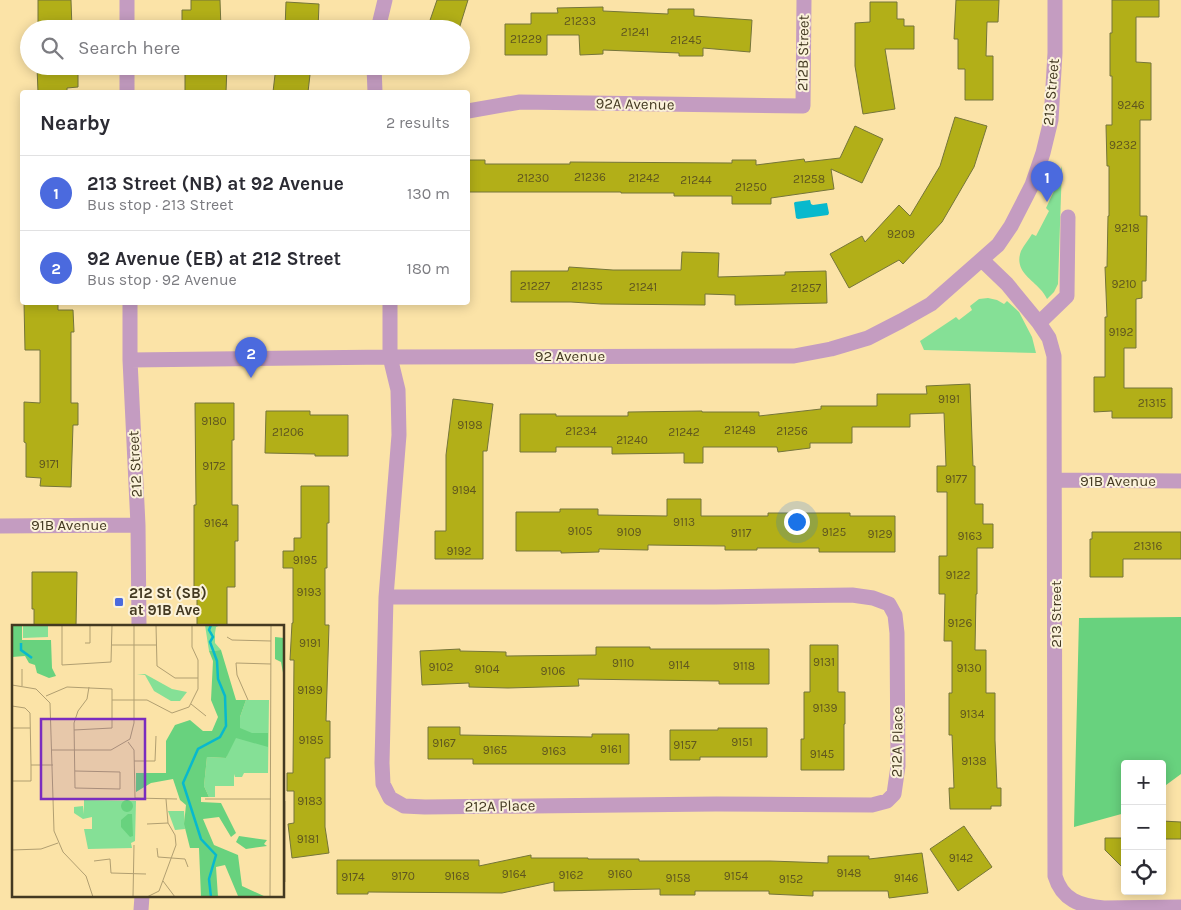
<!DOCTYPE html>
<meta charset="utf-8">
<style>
:root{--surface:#fff;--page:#f2f2f3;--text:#2b2b33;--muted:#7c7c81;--line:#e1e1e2;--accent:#4b6ade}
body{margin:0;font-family:Karla,sans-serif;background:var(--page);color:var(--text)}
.controls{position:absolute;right:15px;bottom:15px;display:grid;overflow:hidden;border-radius:5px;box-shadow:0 2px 12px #0003}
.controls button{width:45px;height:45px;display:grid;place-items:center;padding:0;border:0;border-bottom:1px solid var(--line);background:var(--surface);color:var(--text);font:25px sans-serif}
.you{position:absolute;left:796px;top:521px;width:18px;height:18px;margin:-12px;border:4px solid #fff;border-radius:50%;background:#1a73e8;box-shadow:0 0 0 8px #1a73e833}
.badge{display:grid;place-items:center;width:32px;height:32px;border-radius:50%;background:var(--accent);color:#fff;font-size:16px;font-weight:700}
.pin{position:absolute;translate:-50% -41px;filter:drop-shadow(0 1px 2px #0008)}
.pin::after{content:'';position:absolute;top:26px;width:18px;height:15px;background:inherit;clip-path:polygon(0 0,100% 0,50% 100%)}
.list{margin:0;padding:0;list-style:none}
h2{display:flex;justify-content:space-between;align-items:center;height:65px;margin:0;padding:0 20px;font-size:21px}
h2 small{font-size:16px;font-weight:400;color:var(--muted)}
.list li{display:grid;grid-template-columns:32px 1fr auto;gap:15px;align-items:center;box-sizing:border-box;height:75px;padding:0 20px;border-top:1px solid var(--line)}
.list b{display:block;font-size:19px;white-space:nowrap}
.list p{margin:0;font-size:16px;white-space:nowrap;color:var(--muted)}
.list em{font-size:16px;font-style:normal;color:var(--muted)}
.icon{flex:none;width:28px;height:28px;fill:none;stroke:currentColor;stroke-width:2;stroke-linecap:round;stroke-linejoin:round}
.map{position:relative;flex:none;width:1181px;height:910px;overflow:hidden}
.search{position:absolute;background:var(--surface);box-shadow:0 2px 12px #0003;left:20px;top:20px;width:450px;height:55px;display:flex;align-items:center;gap:12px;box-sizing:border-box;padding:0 18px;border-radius:28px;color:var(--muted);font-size:19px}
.panel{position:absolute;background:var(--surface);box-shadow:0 2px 12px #0003;left:20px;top:90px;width:450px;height:215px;border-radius:5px}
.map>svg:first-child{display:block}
.green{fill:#85e096}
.forest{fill:#68d27e}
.water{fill:#08b9cd}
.building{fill:#b2af18;stroke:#75753a}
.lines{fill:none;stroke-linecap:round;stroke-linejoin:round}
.minor{stroke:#c49cc1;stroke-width:15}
.poi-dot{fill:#4b6ade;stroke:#fbf2da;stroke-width:2}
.labels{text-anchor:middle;stroke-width:4;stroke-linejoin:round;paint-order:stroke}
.number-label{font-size:12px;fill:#5f561f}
.street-label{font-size:15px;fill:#433921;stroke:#fbf2da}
.poi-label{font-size:15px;font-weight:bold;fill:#433921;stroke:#fbf2da;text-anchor:start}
.inset-river{fill:none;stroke:#08b9cd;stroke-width:2.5}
.inset-road{fill:none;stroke:#b19f71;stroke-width:1}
.view{fill:#7b2cbf;fill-opacity:0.15;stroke:#7b2cbf;stroke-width:2.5}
.inset-edge{fill:none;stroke:#433921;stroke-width:2.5}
</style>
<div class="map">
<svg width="1181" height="910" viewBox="0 0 1181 910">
<rect width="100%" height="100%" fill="#fbe3a7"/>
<!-- green -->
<path class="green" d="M 1062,166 L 1058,284 L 1054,292 L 1047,299 C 1045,295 1043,292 1040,289 C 1030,278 1014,270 1021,251 C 1024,245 1029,239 1032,234 L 1036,236 L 1049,211 L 1046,208 L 1054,191 Z
M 988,298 L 997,300 L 1004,304 L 1007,301 L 1019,312 L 1032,337 L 1036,353 L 924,350 L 920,341 L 956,317 L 959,320 L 972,310 L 970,306 L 979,299 Z"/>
<!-- forest -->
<path class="forest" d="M 1181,617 L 1181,774 L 1162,788 L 1162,764 L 1125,764 L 1125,813 L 1074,827 L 1079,618 Z"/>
<!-- water -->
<path class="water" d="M 810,200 L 811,204 L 813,205 L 827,203 L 829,213 L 828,215 L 798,219 L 796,218 L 794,203 L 795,202 Z"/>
<!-- building -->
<path class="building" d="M 38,0 L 71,0 L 72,29 L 38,29 Z
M 191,0 L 220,0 L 221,29 L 182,29 L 182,10 L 191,10 Z
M 437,0 L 468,0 L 459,29 L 427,29 Z
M 956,0 L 999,0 L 998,22 L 987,22 L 986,56 L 993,56 L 993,100 L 965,100 L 965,69 L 958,69 L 958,39 L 954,39 Z
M 1112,0 L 1159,0 L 1159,17 L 1136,17 L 1136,62 L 1151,63 L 1151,120 L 1140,120 L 1140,216 L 1147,216 L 1146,281 L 1142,281 L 1142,298 L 1136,299 L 1136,348 L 1124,348 L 1124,388 L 1172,388 L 1172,418 L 1112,418 L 1112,411 L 1094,412 L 1094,377 L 1105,377 L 1105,317 L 1107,317 L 1105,267 L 1107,267 L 1108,216 L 1109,216 L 1109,166 L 1107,166 L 1106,125 L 1112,125 L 1112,76 L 1110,76 L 1110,33 L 1112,33 Z
M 286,2 L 319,4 L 318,29 L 285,29 Z
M 870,2 L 897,2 L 897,19 L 904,19 L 904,26 L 914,26 L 914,49 L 885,49 L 895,109 L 863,114 L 855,66 L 855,23 L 870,22 Z
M 603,7 L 603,11 L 668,14 L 668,9 L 694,9 L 694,16 L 752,20 L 750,52 L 703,48 L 703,56 L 679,56 L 679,53 L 603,50 L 603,54 L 580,55 L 579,35 L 547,35 L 547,55 L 505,55 L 505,24 L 531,24 L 531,13 L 558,13 L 557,8 Z
M 78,66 L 78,87 L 67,88 L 67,92 L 38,92 L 37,67 Z
M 185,66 L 227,66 L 226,92 L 185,92 Z
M 276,66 L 311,66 L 308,92 L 273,92 Z
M 955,117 L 987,126 L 974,167 L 942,222 L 903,264 L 899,260 L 849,288 L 830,254 L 862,236 L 865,242 L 899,205 L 910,216 L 940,166 Z
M 855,126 L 883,139 L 862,183 L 831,169 L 834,189 L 771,198 L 771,204 L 732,204 L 732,196 L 674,196 L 674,193 L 621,193 L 621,192 L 468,192 L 468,160 L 485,160 L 485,164 L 570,164 L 570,162 L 732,163 L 732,160 L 756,160 L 756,165 L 804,159 L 805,162 L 840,158 Z
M 682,252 L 719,253 L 718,277 L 785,275 L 785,272 L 826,271 L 827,303 L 735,305 L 735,295 L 705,294 L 705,305 L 601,304 L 571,302 L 511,302 L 511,271 L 568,271 L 569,267 L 613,270 L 681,270 Z
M 24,302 L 58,302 L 58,310 L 73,310 L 74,332 L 71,332 L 71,403 L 78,403 L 78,425 L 73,425 L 71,487 L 40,486 L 41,478 L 26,477 L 26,443 L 24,442 L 24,402 L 40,403 L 40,350 L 25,350 Z
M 970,384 L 973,466 L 975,466 L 975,504 L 983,504 L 983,524 L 993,524 L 993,548 L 977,548 L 977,594 L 976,594 L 975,650 L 986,650 L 986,693 L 995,693 L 995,740 L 997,788 L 1001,788 L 1001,806 L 991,806 L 991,809 L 950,809 L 949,788 L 954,788 L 952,735 L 949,735 L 949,693 L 952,693 L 952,641 L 944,641 L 945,594 L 939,594 L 939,556 L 947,556 L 947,492 L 937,492 L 937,466 L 946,466 L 944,413 L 910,414 L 910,427 L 852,427 L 852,443 L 810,443 L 810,448 L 778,452 L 777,447 L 703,447 L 703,463 L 684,463 L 684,453 L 612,454 L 612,447 L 556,447 L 556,452 L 520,452 L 520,414 L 556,414 L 556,416 L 628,416 L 628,412 L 702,411 L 702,412 L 759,412 L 759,416 L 821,409 L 821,406 L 877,406 L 877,394 L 927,394 L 926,386 Z
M 453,399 L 493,404 L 487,451 L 483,451 L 483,559 L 435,559 L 435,531 L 446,531 L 446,455 Z
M 195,403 L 234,403 L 234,440 L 232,440 L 232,505 L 238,505 L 238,541 L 235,541 L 235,587 L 227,587 L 227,626 L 197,626 L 197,587 L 194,587 L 194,505 L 196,505 Z
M 266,411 L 310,411 L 310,415 L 348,415 L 348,456 L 315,456 L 315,454 L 265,453 Z
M 301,486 L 329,486 L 329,523 L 327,523 L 327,568 L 325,568 L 325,625 L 329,625 L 326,721 L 330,721 L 330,758 L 325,758 L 325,827 L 329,853 L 292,858 L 288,824 L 294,823 L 294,791 L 287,791 L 287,773 L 293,773 L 294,660 L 290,660 L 292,623 L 293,623 L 293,568 L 283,568 L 283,551 L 294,551 L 294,538 L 301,538 Z
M 667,499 L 701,499 L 701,516 L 768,516 L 768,513 L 850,513 L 850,516 L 895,516 L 895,552 L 819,552 L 819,548 L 757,548 L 757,550 L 725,550 L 725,546 L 648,545 L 648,550 L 599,549 L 599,552 L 561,553 L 561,551 L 516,551 L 516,512 L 560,512 L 560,509 L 598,509 L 598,515 L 667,516 Z
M 1092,532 L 1181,532 L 1181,559 L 1123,559 L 1123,577 L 1090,577 L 1090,539 L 1092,539 Z
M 32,572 L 77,572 L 76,626 L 34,626 L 34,609 L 32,609 Z
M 810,645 L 838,645 L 838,692 L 845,692 L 845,724 L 844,724 L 844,770 L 801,770 L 801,739 L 804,739 L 804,692 L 810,692 Z
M 596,647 L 650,647 L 650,649 L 769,649 L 769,684 L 719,684 L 719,681 L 578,679 L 579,686 L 508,688 L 469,687 L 469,683 L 422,685 L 420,651 L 460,649 L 460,651 L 506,652 L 506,656 L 596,655 Z
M 428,727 L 460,727 L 460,735 L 592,737 L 592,734 L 629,734 L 629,764 L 473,764 L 473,759 L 428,759 Z
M 718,728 L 767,728 L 767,757 L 700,757 L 700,760 L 670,760 L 670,730 L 718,730 Z
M 1162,821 L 1181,822 L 1181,839 L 1162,839 Z
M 964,826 L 992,867 L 958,891 L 930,849 Z
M 1105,838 L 1125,838 L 1125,870 L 1105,850 Z
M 922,853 L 928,893 L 889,898 L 888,891 L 813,891 L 813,896 L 769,894 L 769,891 L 695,891 L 695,895 L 660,895 L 660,889 L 554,891 L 554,882 L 502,893 L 368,892 L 368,894 L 337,894 L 337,860 L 479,860 L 479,866 L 531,855 L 531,858 L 588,858 L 588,859 L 639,859 L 639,861 L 770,861 L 828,863 L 828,856 L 869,856 L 869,859 Z"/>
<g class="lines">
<!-- minor -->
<path class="minor" d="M 127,0 L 127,29
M 378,29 L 385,0
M 127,66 L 127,92
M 374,66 L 375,92
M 468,111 L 520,102 L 803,106 L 804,0
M 982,260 L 1007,284 L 1039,323 L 1049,338 L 1054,356 L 1055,876 C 1062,900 1080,906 1104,908 L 1181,907
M 130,302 L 130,360 L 138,525 L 139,626
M 1039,323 L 1067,296 L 1068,217
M 130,360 L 390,357 L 794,356 L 831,349 L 868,338 L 901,321 L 931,304 L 998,245 L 1011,226 L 1032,185 L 1043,153 L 1051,120 L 1055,53 L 1055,0
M 1055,480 L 1181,481
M 0,526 L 138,525
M 386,597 L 715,597 L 852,595 L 873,598 L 889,604 L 895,615 L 897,633 L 898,766 L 894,794 L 887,801 L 872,805 L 716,804 L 425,807 L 404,806 L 390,798 L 383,784 L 382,763 L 386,597 L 399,435 L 398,390 L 390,357 L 390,302
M 141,910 L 142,896"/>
</g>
<!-- markers -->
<rect class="poi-dot" x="114" y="597" width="10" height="10" rx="2.5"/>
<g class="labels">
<!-- number labels -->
<g class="number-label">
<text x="580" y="25">21233</text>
<text x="635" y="36">21241</text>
<text x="526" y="43">21229</text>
<text x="686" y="44">21245</text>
<text x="1131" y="109">9246</text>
<text x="1123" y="149">9232</text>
<text x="590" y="181">21236</text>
<text x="533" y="182">21230</text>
<text x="644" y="182">21242</text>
<text x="809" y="183">21258</text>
<text x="696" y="184">21244</text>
<text x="751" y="191">21250</text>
<text x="1127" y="232">9218</text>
<text x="901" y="238">9209</text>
<text x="1124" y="288">9210</text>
<text x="535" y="290">21227</text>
<text x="587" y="290">21235</text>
<text x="643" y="291">21241</text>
<text x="806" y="292">21257</text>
<text x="1121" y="336">9192</text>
<text x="949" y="403">9191</text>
<text x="1152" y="407">21315</text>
<text x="214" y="425">9180</text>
<text x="470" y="429">9198</text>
<text x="740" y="434">21248</text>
<text x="581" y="435">21234</text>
<text x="792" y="435">21256</text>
<text x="288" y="436">21206</text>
<text x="684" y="436">21242</text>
<text x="632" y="444">21240</text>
<text x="49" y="468">9171</text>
<text x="214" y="470">9172</text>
<text x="956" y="483">9177</text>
<text x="464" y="494">9194</text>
<text x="684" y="526">9113</text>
<text x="216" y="527">9164</text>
<text x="580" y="535">9105</text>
<text x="629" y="536">9109</text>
<text x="834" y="536">9125</text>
<text x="741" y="537">9117</text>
<text x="880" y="538">9129</text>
<text x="970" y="540">9163</text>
<text x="1148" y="550">21316</text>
<text x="459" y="555">9192</text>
<text x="305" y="564">9195</text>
<text x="958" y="579">9122</text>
<text x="309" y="596">9193</text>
<text x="960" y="627">9126</text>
<text x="310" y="647">9191</text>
<text x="824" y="666">9131</text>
<text x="623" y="667">9110</text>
<text x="679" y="669">9114</text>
<text x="744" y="670">9118</text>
<text x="441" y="671">9102</text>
<text x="969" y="672">9130</text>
<text x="487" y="673">9104</text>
<text x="553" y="675">9106</text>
<text x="310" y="694">9189</text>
<text x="825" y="712">9139</text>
<text x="972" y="718">9134</text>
<text x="311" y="744">9185</text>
<text x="742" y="746">9151</text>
<text x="444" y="747">9167</text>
<text x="685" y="749">9157</text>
<text x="611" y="753">9161</text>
<text x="495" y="754">9165</text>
<text x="554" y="755">9163</text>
<text x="822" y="758">9145</text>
<text x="974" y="765">9138</text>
<text x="310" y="805">9183</text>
<text x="308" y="843">9181</text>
<text x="961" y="862">9142</text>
<text x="849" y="877">9148</text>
<text x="514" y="878">9164</text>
<text x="620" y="878">9160</text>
<text x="571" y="879">9162</text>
<text x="403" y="880">9170</text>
<text x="457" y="880">9168</text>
<text x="736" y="880">9154</text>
<text x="353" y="881">9174</text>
<text x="678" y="882">9158</text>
<text x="906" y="882">9146</text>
<text x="791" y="883">9152</text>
</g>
<!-- street labels -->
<g class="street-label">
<text transform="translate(803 53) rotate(-89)" y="5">212B Street</text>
<text transform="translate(1051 92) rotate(-85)" y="5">213 Street</text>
<text transform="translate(635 104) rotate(1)" y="5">92A Avenue</text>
<text x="570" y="361">92 Avenue</text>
<text transform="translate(135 464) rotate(-93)" y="5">212 Street</text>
<text x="1118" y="486">91B Avenue</text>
<text x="69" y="530">91B Avenue</text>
<text transform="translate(1056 614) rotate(-90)" y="5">213 Street</text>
<text transform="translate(897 742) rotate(-89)" y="5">212A Place</text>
<text transform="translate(500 806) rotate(-1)" y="5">212A Place</text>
</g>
<!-- poi labels -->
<g class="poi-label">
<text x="129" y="598">212 St (SB)<tspan x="129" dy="17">at 91B Ave</tspan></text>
</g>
</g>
<!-- overview -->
<g transform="translate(12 625)">
<rect width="272" height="272" fill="#fbe3a7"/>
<path d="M 11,0 L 36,0 L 36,12 L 11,13 ZM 193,0 L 209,0 L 204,2 L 203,8 L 203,18 L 209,25 L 197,26 ZM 125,49 L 133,49 L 160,64 L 175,67 L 168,76 L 159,76 L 142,66 L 133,50 ZM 234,75 L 257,75 L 256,148 L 232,148 L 230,152 L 223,152 L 222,149 L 222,161 L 203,161 L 203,172 L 197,172 L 192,161 L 195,132 L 214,133 L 219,117 L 228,103 L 228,92 ZM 72,175 L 124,176 L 123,216 L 119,218 L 120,223 L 76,224 L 72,204 L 80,204 L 80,192 L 71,194 L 62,188 L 62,182 L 71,181 L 72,189 ZM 156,186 L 172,186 L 173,204 L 163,205 Z" fill="#85e096"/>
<path d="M 0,1 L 10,1 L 10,15 L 39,15 L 40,43 L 44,51 L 37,53 L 25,48 L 23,40 L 17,38 L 13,31 L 0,32 ZM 263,12 L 272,13 L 272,53 L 269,37 L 263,34 ZM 209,25 L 224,75 L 234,75 L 228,92 L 228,103 L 240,108 L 256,108 L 256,122 L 224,113 L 214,133 L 195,132 L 192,161 L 197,172 L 189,172 L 189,177 L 209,178 L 224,208 L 219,212 L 207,192 L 191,194 L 202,220 L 226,230 L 230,261 L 254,272 L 226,271 L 213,240 L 204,242 L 206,272 L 189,272 L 187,223 L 178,223 L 172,199 L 174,180 L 168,175 L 161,154 L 139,158 L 124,167 L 124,148 L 154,148 L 154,116 L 163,100 L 178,95 L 191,106 L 200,106 L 206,92 L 199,75 L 201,36 L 197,26 ZM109 181a6 6 0 1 1 12 0a6 6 0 1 1-12 0ZM 116,189 L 120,189 L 121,211 L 118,212 L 109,202 L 109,195 ZM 227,211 L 255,215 L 252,219 L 255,221 L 234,224 L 224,217 Z" fill="#68d27e"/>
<path class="inset-river" d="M 9,18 L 9,25 L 20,33M 199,272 L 197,254 L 204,230 L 189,214 L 171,158 L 186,124 L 208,112 L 214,101 L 213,71 L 206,54 L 205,36 L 198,17 L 201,12 L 197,5 L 199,0"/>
<path class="inset-road" d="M 50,0 L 50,40 L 99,37 L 100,0M 144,0 L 145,41 L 163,53 L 186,53M 215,12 L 220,15 L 259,16M 73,18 L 78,18 L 78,0M 100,20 L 144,20M 10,44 L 10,61M 0,60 L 24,64 L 38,78 L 42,206 L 51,227 L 74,251 L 81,272M 34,71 L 55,62 L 100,64 L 100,103 L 62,105M 100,75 L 135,75 L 160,88 L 177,82 L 186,64 L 186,35 L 180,22 L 180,0M 236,75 L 225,50 L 224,38 L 259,39M 179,79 L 194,91M 0,81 L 13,83 L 18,88 L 19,140 L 19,156 L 0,156M 0,103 L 18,103M 116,117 L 122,125 L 123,173 L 165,174M 40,125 L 99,125 L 118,114 L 122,98 L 122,0M 122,136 L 143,136 L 144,111M 19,140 L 41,140M 63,146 L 108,147 L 108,164 L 63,163 L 62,98 L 66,86 L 75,74 L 77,62M 193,174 L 259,174M 273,176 L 273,257M 135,199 L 156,198M 145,223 L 146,232 L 173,234 L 176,242M 0,225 L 29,224 L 46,218M 82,236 L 98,234 L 99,248 L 134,249M 151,256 L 163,272M 121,272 L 122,220M 135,272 L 147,266 L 164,220 L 163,210 L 156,198 L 154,174M 258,272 L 259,0"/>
<path class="view" d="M 29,94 L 133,94 L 133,174 L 29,174 Z"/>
<rect width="272" height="272" class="inset-edge"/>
</g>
</svg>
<div class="controls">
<button>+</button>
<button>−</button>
<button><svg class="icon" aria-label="locate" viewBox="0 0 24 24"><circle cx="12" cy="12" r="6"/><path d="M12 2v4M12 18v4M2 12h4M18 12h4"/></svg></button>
</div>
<div class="you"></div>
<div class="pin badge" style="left:1047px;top:202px">1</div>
<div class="pin badge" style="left:251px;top:378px">2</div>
<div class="search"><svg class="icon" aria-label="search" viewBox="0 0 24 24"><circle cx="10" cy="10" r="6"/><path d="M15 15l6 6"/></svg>Search here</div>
<section class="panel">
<h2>Nearby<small>2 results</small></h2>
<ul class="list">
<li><span class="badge">1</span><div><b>213 Street (NB) at 92 Avenue</b><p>Bus stop · 213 Street</p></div><em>130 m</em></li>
<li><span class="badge">2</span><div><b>92 Avenue (EB) at 212 Street</b><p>Bus stop · 92 Avenue</p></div><em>180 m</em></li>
</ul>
</section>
</div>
